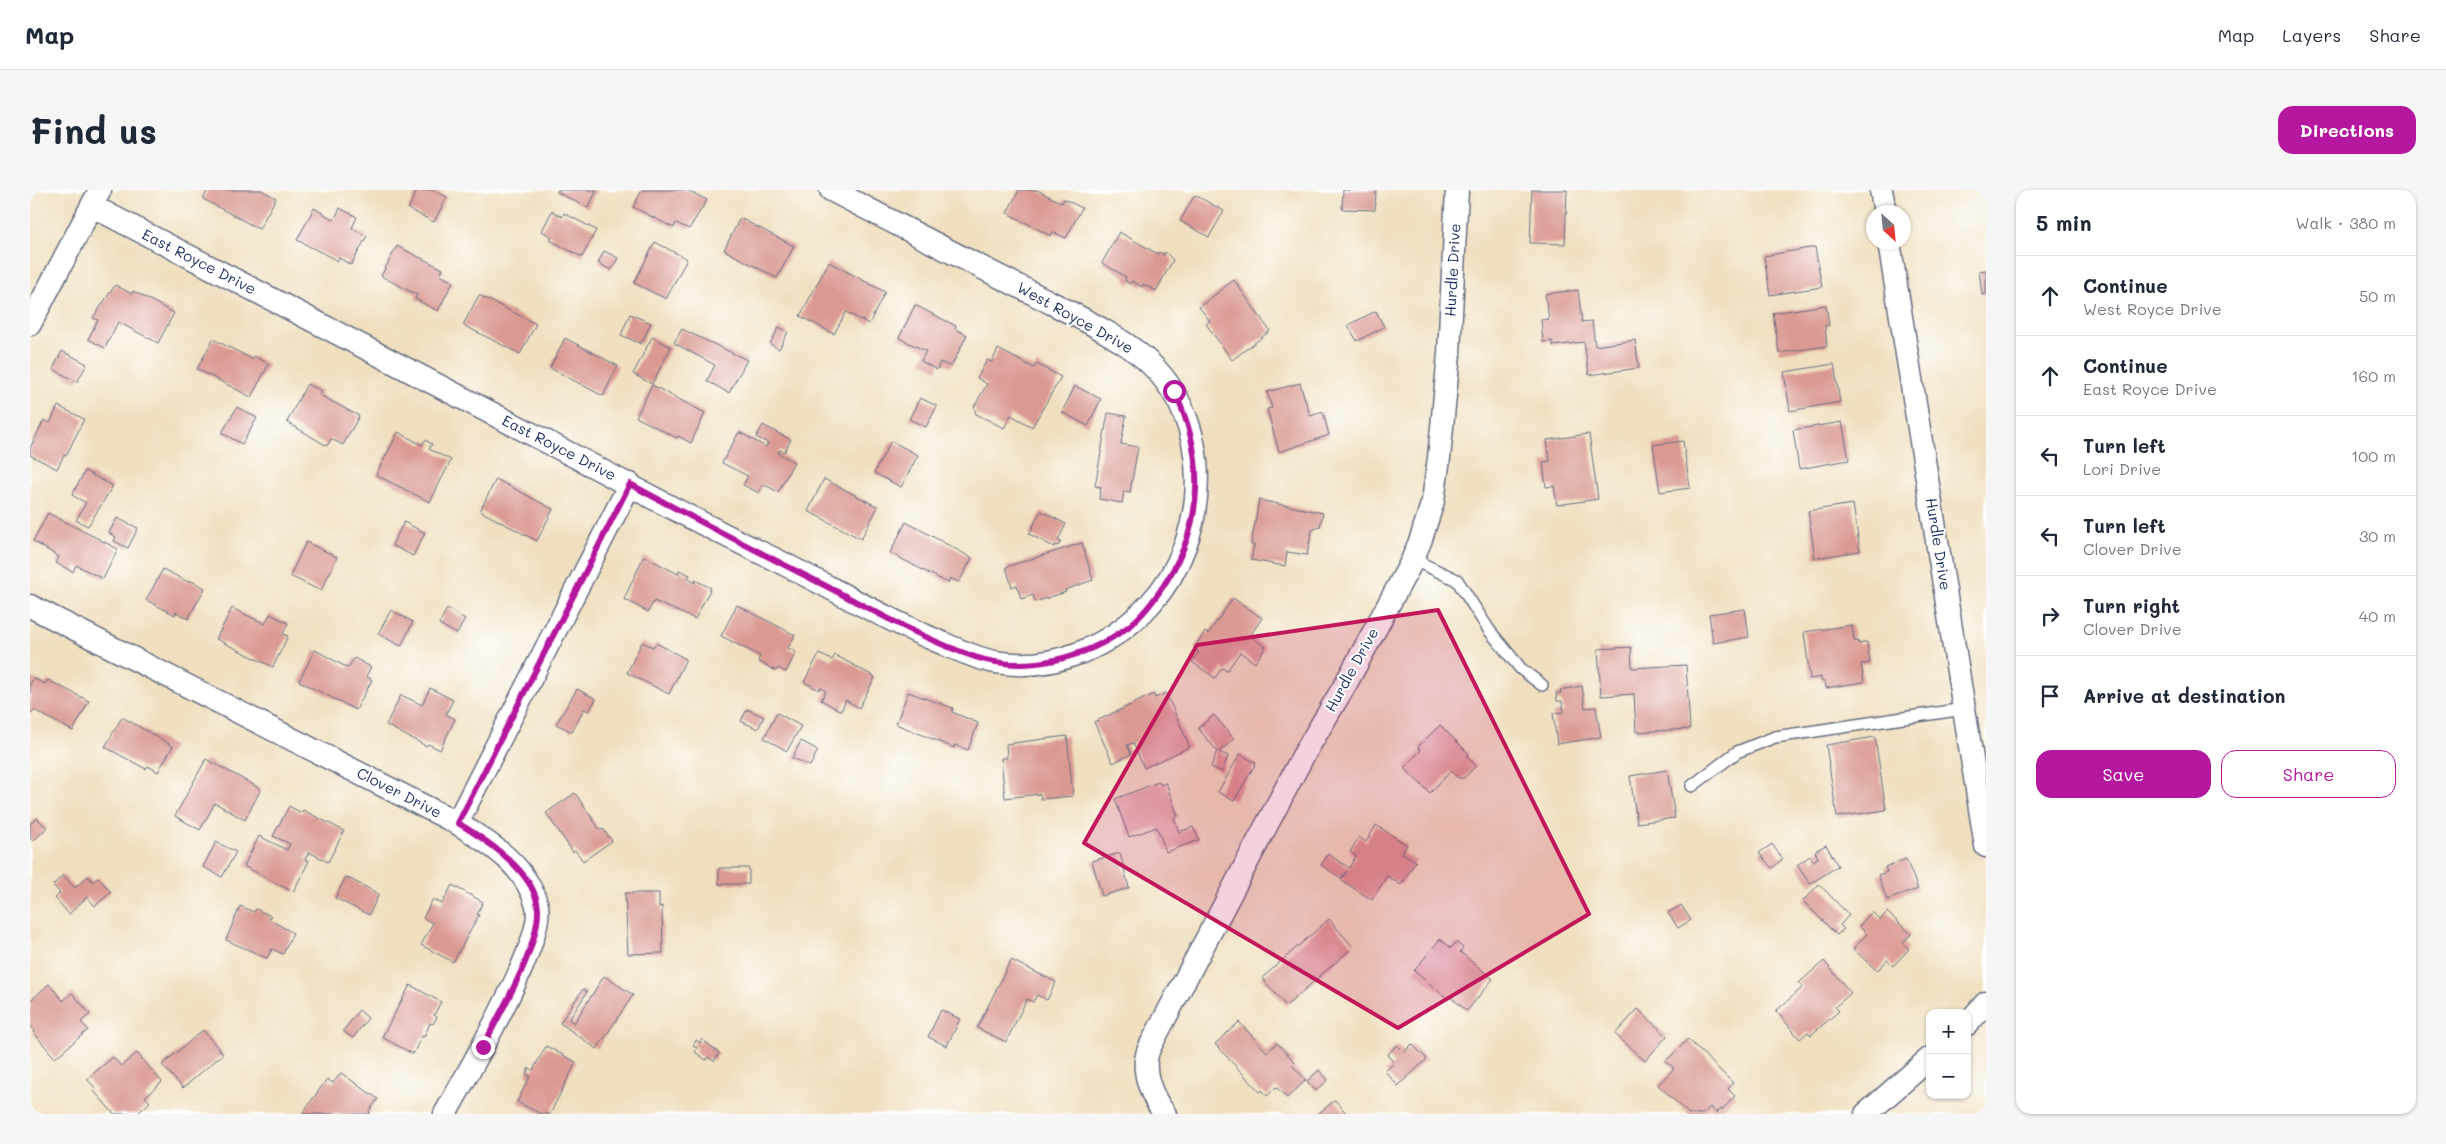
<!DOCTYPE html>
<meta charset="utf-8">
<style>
:root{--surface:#fff;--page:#f6f6f7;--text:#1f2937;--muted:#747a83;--line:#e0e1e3;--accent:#b5179e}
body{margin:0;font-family:Mali,sans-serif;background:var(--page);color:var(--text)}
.controls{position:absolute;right:15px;bottom:15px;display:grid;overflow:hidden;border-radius:10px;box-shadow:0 1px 4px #0004}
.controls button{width:45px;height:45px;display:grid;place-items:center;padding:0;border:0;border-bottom:1px solid var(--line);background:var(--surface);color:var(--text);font:25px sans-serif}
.compass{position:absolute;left:1836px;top:15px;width:45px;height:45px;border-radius:50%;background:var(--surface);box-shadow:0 1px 4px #0004;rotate:153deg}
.stop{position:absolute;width:15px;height:15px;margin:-11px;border:4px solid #b5179e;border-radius:50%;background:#fff}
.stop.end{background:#b5179e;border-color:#fff;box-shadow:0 1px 5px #0008}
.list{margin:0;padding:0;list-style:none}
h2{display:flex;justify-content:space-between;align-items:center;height:65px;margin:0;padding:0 20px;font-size:21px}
h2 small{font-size:16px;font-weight:400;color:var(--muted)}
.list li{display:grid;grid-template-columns:32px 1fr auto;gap:15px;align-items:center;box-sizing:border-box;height:80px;padding:0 20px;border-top:1px solid var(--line)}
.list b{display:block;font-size:19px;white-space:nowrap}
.list p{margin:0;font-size:16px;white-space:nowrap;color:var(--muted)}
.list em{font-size:16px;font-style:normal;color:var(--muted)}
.actions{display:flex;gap:10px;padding:15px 20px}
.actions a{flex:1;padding:11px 0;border:1px solid var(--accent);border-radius:15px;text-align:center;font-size:18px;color:var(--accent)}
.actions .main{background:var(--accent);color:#fff}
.icon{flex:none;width:28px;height:28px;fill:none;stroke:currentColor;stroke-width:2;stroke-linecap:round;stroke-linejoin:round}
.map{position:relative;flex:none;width:1956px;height:924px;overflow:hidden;border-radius:15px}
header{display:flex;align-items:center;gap:30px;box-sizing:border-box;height:70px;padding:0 25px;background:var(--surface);border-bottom:1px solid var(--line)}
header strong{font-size:24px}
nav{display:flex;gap:28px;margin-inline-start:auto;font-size:18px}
.intro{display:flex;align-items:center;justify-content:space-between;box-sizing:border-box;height:120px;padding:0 30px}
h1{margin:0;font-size:35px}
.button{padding:12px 22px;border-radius:15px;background:var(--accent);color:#fff;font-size:18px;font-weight:700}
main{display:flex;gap:30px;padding:0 30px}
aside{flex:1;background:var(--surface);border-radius:15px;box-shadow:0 1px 4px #0004}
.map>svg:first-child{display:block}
.building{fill:#da9993}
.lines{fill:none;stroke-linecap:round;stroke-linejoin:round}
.lane-casing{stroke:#666d80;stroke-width:14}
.street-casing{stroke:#666d80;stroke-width:25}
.lane{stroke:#fff;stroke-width:11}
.street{stroke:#fff;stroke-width:22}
.route{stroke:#b5179e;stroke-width:6}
.marked{fill:#c2185b;fill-opacity:0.2;stroke:#c2185b;stroke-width:4;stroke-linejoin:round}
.labels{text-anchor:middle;stroke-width:4;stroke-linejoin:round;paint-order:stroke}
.street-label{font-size:15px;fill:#1b2f5e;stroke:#fff}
</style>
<header>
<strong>Map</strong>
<nav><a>Map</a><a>Layers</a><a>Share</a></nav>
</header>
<div class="intro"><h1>Find us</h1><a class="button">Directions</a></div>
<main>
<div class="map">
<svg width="1956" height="924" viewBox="0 0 1956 924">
<rect width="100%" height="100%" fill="#fff"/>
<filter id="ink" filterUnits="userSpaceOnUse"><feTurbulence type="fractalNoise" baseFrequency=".02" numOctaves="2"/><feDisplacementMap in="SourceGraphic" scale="10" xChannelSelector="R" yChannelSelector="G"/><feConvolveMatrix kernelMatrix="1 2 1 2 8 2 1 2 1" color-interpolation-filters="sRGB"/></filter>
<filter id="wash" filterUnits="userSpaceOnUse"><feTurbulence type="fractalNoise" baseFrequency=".0096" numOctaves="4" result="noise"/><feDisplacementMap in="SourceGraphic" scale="20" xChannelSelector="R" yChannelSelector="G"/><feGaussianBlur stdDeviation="1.12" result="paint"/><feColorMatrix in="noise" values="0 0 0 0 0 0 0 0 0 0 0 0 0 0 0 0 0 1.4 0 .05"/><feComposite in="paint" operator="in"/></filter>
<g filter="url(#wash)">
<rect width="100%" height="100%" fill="#f0e0c0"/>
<g id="blocks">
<!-- building -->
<path class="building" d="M 178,0 L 231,0 L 246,8 L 229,39 L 173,9 Z
M 387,0 L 403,0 L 417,7 L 404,32 L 378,19 Z
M 528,0 L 567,0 L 558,18 L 527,2 Z
M 612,0 L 657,0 L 677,10 L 659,39 L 646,33 L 644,38 L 603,17 Z
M 989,0 L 1007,0 L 1032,13 L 1034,9 L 1052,18 L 1036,48 L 1023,42 L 1021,46 L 977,23 Z
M 1313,0 L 1346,0 L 1345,20 L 1312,19 Z
M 1502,0 L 1537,0 L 1535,54 L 1500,53 Z
M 1165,5 L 1194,21 L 1179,47 L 1150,31 Z
M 284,18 L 304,30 L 310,18 L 327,27 L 322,38 L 337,46 L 321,75 L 309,68 L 308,71 L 267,50 Z
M 522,21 L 533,27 L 534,23 L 566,40 L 552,67 L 520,50 L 522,47 L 512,41 Z
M 710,28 L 764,56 L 747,88 L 694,60 Z
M 1089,42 L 1128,64 L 1129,62 L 1134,65 L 1135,62 L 1143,70 L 1126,101 L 1113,94 L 1112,97 L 1102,91 L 1100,94 L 1095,91 L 1096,87 L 1072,73 Z
M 625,52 L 657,69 L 636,109 L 604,93 Z
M 367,56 L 413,79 L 410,85 L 423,92 L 408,121 L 385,109 L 387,105 L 351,86 Z
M 1785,57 L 1792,97 L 1740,105 L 1734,66 Z
M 574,61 L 588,68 L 581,80 L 568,73 Z
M 799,72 L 855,102 L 839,134 L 816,122 L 804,144 L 770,126 Z
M 1956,80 L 1956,104 L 1952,105 L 1949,81 Z
M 1204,90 L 1240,141 L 1202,170 L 1176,134 L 1180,131 L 1169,117 Z
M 85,95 L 102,104 L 103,101 L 144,123 L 128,153 L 88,132 L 75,158 L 58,149 L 68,130 L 63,128 Z
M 1548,100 L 1552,132 L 1562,131 L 1565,156 L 1605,150 L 1609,178 L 1559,185 L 1554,152 L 1523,156 L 1522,151 L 1513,152 L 1511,130 L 1519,129 L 1515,104 Z
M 449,105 L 506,134 L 490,164 L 433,135 Z
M 885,115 L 926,136 L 925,139 L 937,145 L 921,177 L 910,172 L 907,180 L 891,171 L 896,161 L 869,148 Z
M 1796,115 L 1799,135 L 1795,136 L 1797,156 L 1749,163 L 1743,123 Z
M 1346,121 L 1354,137 L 1327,151 L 1318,135 Z
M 600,124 L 621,133 L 611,154 L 591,145 Z
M 749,137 L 758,142 L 749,159 L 740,154 Z
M 652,139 L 717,170 L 699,203 L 677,191 L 685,175 L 644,153 Z
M 622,147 L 641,157 L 622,194 L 603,184 Z
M 535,148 L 588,176 L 573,206 L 520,178 Z
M 183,149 L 222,169 L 224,166 L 239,174 L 221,207 L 167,179 Z
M 968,159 L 1004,178 L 1007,174 L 1031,187 L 1002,237 L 981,225 L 974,238 L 946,224 L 944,217 L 957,194 L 947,188 L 957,170 L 962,172 Z
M 32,161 L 57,174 L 47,192 L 23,179 Z
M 1804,174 L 1810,212 L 1760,221 L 1754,182 Z
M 1270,193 L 1280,226 L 1293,222 L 1299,245 L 1249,262 L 1237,219 L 1242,218 L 1237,202 Z
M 277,194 L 292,201 L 290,205 L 329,226 L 313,255 L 301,249 L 297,256 L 257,232 Z
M 622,195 L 675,223 L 661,253 L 648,246 L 647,248 L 606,227 Z
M 1045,196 L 1071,209 L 1058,236 L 1032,222 Z
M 890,208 L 907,216 L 896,237 L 879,229 Z
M 28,216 L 54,229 L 36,266 L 34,265 L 27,279 L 0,265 L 0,258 L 14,230 L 20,233 Z
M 207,217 L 227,228 L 212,254 L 192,243 Z
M 1078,223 L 1096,226 L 1091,254 L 1108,257 L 1100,302 L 1094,301 L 1092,313 L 1069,309 L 1071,297 L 1065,296 Z
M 1812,232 L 1819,270 L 1769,279 L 1763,240 Z
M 733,235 L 761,250 L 754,262 L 750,260 L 748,263 L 764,272 L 748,302 L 733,294 L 729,303 L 713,295 L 718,286 L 692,273 L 709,242 L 736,257 L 738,253 L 726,247 Z
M 368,242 L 392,255 L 395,250 L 402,254 L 399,259 L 421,270 L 400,312 L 346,285 Z
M 1559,244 L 1568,309 L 1527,315 L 1524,296 L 1516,297 L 1513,272 L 1520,271 L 1517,250 Z
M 861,251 L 888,265 L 871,297 L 844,283 Z
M 1653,251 L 1660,298 L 1630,302 L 1623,255 Z
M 55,281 L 83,296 L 58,336 L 46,330 L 56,313 L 42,305 Z
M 466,289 L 523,319 L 507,351 L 450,321 Z
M 794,289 L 848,317 L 831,349 L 778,321 Z
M 1229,310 L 1293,323 L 1290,337 L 1282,340 L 1277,365 L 1257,362 L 1255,376 L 1221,370 L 1224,355 L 1221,355 Z
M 1823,314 L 1830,361 L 1785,368 L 1778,321 Z
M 1011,321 L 1036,334 L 1028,350 L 1031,352 L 1028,356 L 1025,355 L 1024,357 L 999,344 Z
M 18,323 L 88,359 L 73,389 L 46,375 L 43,382 L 26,373 L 29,367 L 3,351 Z
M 87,328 L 108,338 L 98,358 L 84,351 L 86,347 L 79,343 Z
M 374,332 L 395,343 L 383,366 L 362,355 Z
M 876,332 L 942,368 L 929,392 L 920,388 L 918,393 L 860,363 Z
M 276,352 L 307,367 L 291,401 L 260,386 Z
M 1052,353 L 1063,390 L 1035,400 L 1036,402 L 1005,412 L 1003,405 L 991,409 L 987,395 L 982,397 L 976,377 Z
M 614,366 L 648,384 L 649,380 L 660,385 L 658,389 L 665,393 L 665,390 L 681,398 L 665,429 L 624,411 L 618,422 L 594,409 Z
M 133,379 L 158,392 L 159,390 L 175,398 L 158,429 L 146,422 L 145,425 L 116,410 Z
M 1203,408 L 1232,428 L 1220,446 L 1236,457 L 1225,473 L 1210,462 L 1197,481 L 1192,478 L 1185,488 L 1162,472 L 1169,462 L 1164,458 L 1175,442 L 1178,444 Z
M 707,415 L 765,445 L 758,458 L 766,462 L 756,482 L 748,478 L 746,481 L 728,471 L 730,466 L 691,446 Z
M 202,418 L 235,434 L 240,424 L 258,433 L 253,444 L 258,446 L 243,477 L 186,449 Z
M 417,419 L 435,429 L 427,444 L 409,434 Z
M 1715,419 L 1719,447 L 1683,453 L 1679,424 Z
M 361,420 L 383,432 L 371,456 L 348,444 Z
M 1822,435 L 1824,451 L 1828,451 L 1829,454 L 1837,452 L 1840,473 L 1831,474 L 1834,492 L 1796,498 L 1795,491 L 1791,491 L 1791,487 L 1780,489 L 1774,442 Z
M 612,452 L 623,457 L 626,453 L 656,469 L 639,504 L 597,483 Z
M 1601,457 L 1602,478 L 1656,475 L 1660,539 L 1606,542 L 1604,504 L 1571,506 L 1568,459 Z
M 285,460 L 318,478 L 324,468 L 341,477 L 336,486 L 342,490 L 326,520 L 269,491 Z
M 789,464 L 802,470 L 805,465 L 845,487 L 829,518 L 816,510 L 811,521 L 791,510 L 796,501 L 790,497 L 789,500 L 774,492 Z
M 3,488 L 15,494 L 18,490 L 59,511 L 43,541 L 4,520 L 0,524 L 0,494 Z
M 1552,496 L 1555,518 L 1566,517 L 1571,547 L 1527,554 L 1523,523 L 1534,522 L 1532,511 L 1527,511 L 1526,503 L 1531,503 L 1530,500 Z
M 400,498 L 423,510 L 416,524 L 425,529 L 410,560 L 398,554 L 396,556 L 356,535 L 371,505 L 392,515 Z
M 547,499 L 566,509 L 559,521 L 554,519 L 542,542 L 526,534 Z
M 878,502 L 923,518 L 922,522 L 948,533 L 938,560 L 924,555 L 924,558 L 866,534 Z
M 1136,503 L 1160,557 L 1114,578 L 1103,553 L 1097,555 L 1101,564 L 1083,573 L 1064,532 L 1124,504 L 1125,508 Z
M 717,519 L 734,527 L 728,539 L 711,531 Z
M 747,523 L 771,536 L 757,561 L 734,548 Z
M 1184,525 L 1204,549 L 1189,562 L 1198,566 L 1192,582 L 1181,577 L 1187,561 L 1168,538 Z
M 92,527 L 143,556 L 128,582 L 118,576 L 116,579 L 75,557 Z
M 1410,535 L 1439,564 L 1437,566 L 1446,576 L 1434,588 L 1428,588 L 1421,581 L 1400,603 L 1374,578 L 1391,560 L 1388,557 Z
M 1037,546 L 1043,606 L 1011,609 L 1010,604 L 975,608 L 971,568 L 977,568 L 976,554 Z
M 1845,547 L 1856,620 L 1807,627 L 1796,555 Z
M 771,551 L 788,560 L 780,576 L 762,568 Z
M 1210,564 L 1226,573 L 1204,611 L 1188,602 Z
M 176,569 L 231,599 L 215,630 L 185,613 L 170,640 L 145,626 Z
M 1637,580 L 1645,628 L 1607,633 L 1600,586 Z
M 1129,592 L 1130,595 L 1136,593 L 1148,626 L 1144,628 L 1149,642 L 1163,637 L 1169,650 L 1136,662 L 1127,637 L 1099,647 L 1085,609 Z
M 545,603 L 570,640 L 573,639 L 582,651 L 553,671 L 545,660 L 543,662 L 516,623 Z
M 259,616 L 272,623 L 273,620 L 314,641 L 298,672 L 279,662 L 275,669 L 279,671 L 263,702 L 214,676 L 229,646 L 257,660 L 260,654 L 243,646 Z
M 7,628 L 17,638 L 3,651 L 0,648 L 0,634 Z
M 1346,635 L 1377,655 L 1372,663 L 1386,671 L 1371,695 L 1357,686 L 1342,710 L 1311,690 L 1317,681 L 1311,688 L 1291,675 L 1298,664 L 1319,678 L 1326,666 L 1320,662 L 1329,647 L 1336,652 Z
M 186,652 L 206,662 L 192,687 L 173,677 Z
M 1742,654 L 1753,669 L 1742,678 L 1729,663 Z
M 1796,655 L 1808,676 L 1780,694 L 1767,675 L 1780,666 L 1783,671 L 1788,668 L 1785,661 Z
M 1090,663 L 1099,698 L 1072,706 L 1062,671 Z
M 1876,669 L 1888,699 L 1857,710 L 1848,685 L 1857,682 L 1855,677 Z
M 689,678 L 719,678 L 719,694 L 689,694 Z
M 33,685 L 45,698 L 58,686 L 63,692 L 68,687 L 81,702 L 65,716 L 57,707 L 39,724 L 25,708 L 30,703 L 23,695 Z
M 316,687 L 349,704 L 339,725 L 305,708 Z
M 1789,694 L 1819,725 L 1810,735 L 1814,739 L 1807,745 L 1773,711 Z
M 422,695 L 453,712 L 447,724 L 449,725 L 423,772 L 391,755 L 403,733 L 393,728 L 403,709 L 412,714 Z
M 595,703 L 629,703 L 629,717 L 632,716 L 633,763 L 598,764 Z
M 1651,715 L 1661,730 L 1648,738 L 1638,723 Z
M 210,716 L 224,722 L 226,719 L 241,726 L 239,729 L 263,743 L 253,764 L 242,759 L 237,768 L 196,750 Z
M 1842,722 L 1850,730 L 1857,722 L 1881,744 L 1873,753 L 1879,759 L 1863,776 L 1857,770 L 1847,781 L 1823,759 L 1837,744 L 1829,736 Z
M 1299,729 L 1323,757 L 1256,816 L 1232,788 Z
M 1410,749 L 1421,758 L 1426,752 L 1433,758 L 1430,762 L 1463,789 L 1437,821 L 1419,806 L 1417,808 L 1384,781 Z
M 981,770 L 1026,792 L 1017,810 L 1007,805 L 1003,812 L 997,809 L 976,852 L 947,838 Z
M 1794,771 L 1821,803 L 1805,817 L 1809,821 L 1781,845 L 1778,842 L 1770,849 L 1746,821 L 1773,797 L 1769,793 Z
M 574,786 L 603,805 L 567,859 L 530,833 L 553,799 L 557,802 L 539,830 L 544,833 Z
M 19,794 L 33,811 L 42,803 L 60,824 L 51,832 L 58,840 L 25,868 L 3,842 L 4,840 L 0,835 L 0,811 Z
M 380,795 L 411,812 L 404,825 L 407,827 L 403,834 L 400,833 L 394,847 L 392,846 L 383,864 L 352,847 Z
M 1608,819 L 1637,846 L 1615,871 L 1585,844 Z
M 329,820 L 338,828 L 323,848 L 313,841 Z
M 911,820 L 930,829 L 917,856 L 898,847 Z
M 1209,832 L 1237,862 L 1247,853 L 1265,872 L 1262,875 L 1276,890 L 1257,908 L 1246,897 L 1237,906 L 1232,900 L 1230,902 L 1185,854 Z
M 173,840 L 193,864 L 153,898 L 132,875 Z
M 672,849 L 689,863 L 684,871 L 678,867 L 676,870 L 665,862 L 667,858 L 663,856 L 666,850 L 670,853 Z
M 1658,849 L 1703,893 L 1698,899 L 1705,906 L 1692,920 L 1690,918 L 1686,923 L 1680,917 L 1673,924 L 1659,924 L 1628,895 L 1644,878 L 1636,871 Z
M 1382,854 L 1397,869 L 1368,896 L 1355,881 L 1364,873 L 1357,865 L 1367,855 L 1374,862 Z
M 516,856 L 546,872 L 520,924 L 511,924 L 487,912 L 500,886 L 496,884 L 499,878 L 503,880 Z
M 107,863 L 132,892 L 115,907 L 120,912 L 107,924 L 84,924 L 64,901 L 66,899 L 57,889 L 83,867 L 91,876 Z
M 1289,880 L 1298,890 L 1286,901 L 1277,891 Z
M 311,883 L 348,909 L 339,921 L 340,924 L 272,924 L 297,889 L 303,893 Z
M 1305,910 L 1317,924 L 1288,924 Z"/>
</g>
</g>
<g filter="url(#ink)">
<use href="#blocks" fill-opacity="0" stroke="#666d80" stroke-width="1"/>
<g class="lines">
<defs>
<path id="lane" d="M 1382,369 L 1427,390 L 1459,440 L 1491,479 L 1512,495
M 1662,596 L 1707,562 L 1745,547 L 1934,519"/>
<path id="street" d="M 1851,0 L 1855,22
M 62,16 C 215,96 369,175 523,255 C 596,293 668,333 742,368 C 797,395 849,426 905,450 C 924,458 944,468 965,472 C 1023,482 1081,457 1120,414 C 1181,348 1186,229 1114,168 C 1085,143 1038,122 1004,104 C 936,70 869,35 801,0
M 1859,52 L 1956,656
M 0,134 L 70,0
M 0,416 L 427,633 C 461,654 496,675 507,716 C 516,751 435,888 415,924
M 427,633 L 600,294
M 1937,834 L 1956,813
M 1135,924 C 1123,909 1112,884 1117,865 C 1118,859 1122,853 1125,847 L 1273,566 L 1315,495 L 1381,373 L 1391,349 L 1403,311 L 1409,268 L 1419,164 L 1427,0
M 1836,924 L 1900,868"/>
</defs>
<!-- lane casing -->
<use href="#lane" class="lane-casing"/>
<!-- street casing -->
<use href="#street" class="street-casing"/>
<!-- lane -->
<use href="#lane" class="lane"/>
<!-- street -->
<use href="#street" class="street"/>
</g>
</g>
<g class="lines" filter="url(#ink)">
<!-- route -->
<path class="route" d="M 453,857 C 471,820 509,759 508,719 C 506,682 456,650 428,633 L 600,294 C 664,329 729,362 794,395 C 843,420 892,449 945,467 C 996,484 1056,468 1098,437 C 1115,424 1128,405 1139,387 C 1175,328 1174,262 1144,201"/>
</g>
<!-- marked area -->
<path class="marked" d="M 1408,420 L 1559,724 L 1368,838 L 1054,653 L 1167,455 Z"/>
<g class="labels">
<!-- street labels -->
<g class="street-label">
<text transform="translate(169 72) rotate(27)" y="5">East Royce Drive</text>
<text transform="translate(1423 80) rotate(-87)" y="5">Hurdle Drive</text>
<text transform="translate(1045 128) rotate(29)" y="5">West Royce Drive</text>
<text transform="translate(529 258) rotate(27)" y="5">East Royce Drive</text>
<text transform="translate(1908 354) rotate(81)" y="5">Hurdle Drive</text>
<text transform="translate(1322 480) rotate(-61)" y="5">Hurdle Drive</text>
<text transform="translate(369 603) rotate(27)" y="5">Clover Drive</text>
</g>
</g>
</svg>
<div class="controls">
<button>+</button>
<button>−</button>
</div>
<svg class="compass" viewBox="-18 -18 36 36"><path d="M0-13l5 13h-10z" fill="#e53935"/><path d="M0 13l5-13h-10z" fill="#747a83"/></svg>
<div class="stop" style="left:1144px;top:201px"></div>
<div class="stop end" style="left:453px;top:857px"></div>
</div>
<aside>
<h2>5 min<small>Walk · 380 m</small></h2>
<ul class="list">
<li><svg class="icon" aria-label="ahead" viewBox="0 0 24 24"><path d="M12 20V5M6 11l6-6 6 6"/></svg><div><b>Continue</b><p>West Royce Drive</p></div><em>50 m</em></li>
<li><svg class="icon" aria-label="ahead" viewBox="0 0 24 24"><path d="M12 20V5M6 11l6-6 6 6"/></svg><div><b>Continue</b><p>East Royce Drive</p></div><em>160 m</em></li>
<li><svg class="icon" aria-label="left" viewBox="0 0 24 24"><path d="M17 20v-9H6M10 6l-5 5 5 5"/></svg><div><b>Turn left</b><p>Lori Drive</p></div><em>100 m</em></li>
<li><svg class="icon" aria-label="left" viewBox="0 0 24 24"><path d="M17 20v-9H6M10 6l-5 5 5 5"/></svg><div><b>Turn left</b><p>Clover Drive</p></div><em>30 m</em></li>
<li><svg class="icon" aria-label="right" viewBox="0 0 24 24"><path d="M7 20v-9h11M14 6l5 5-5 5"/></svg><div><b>Turn right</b><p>Clover Drive</p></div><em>40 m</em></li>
<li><svg class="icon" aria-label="arrive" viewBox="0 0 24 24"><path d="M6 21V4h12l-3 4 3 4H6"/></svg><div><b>Arrive at destination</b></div></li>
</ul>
<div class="actions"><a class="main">Save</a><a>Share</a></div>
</aside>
</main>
